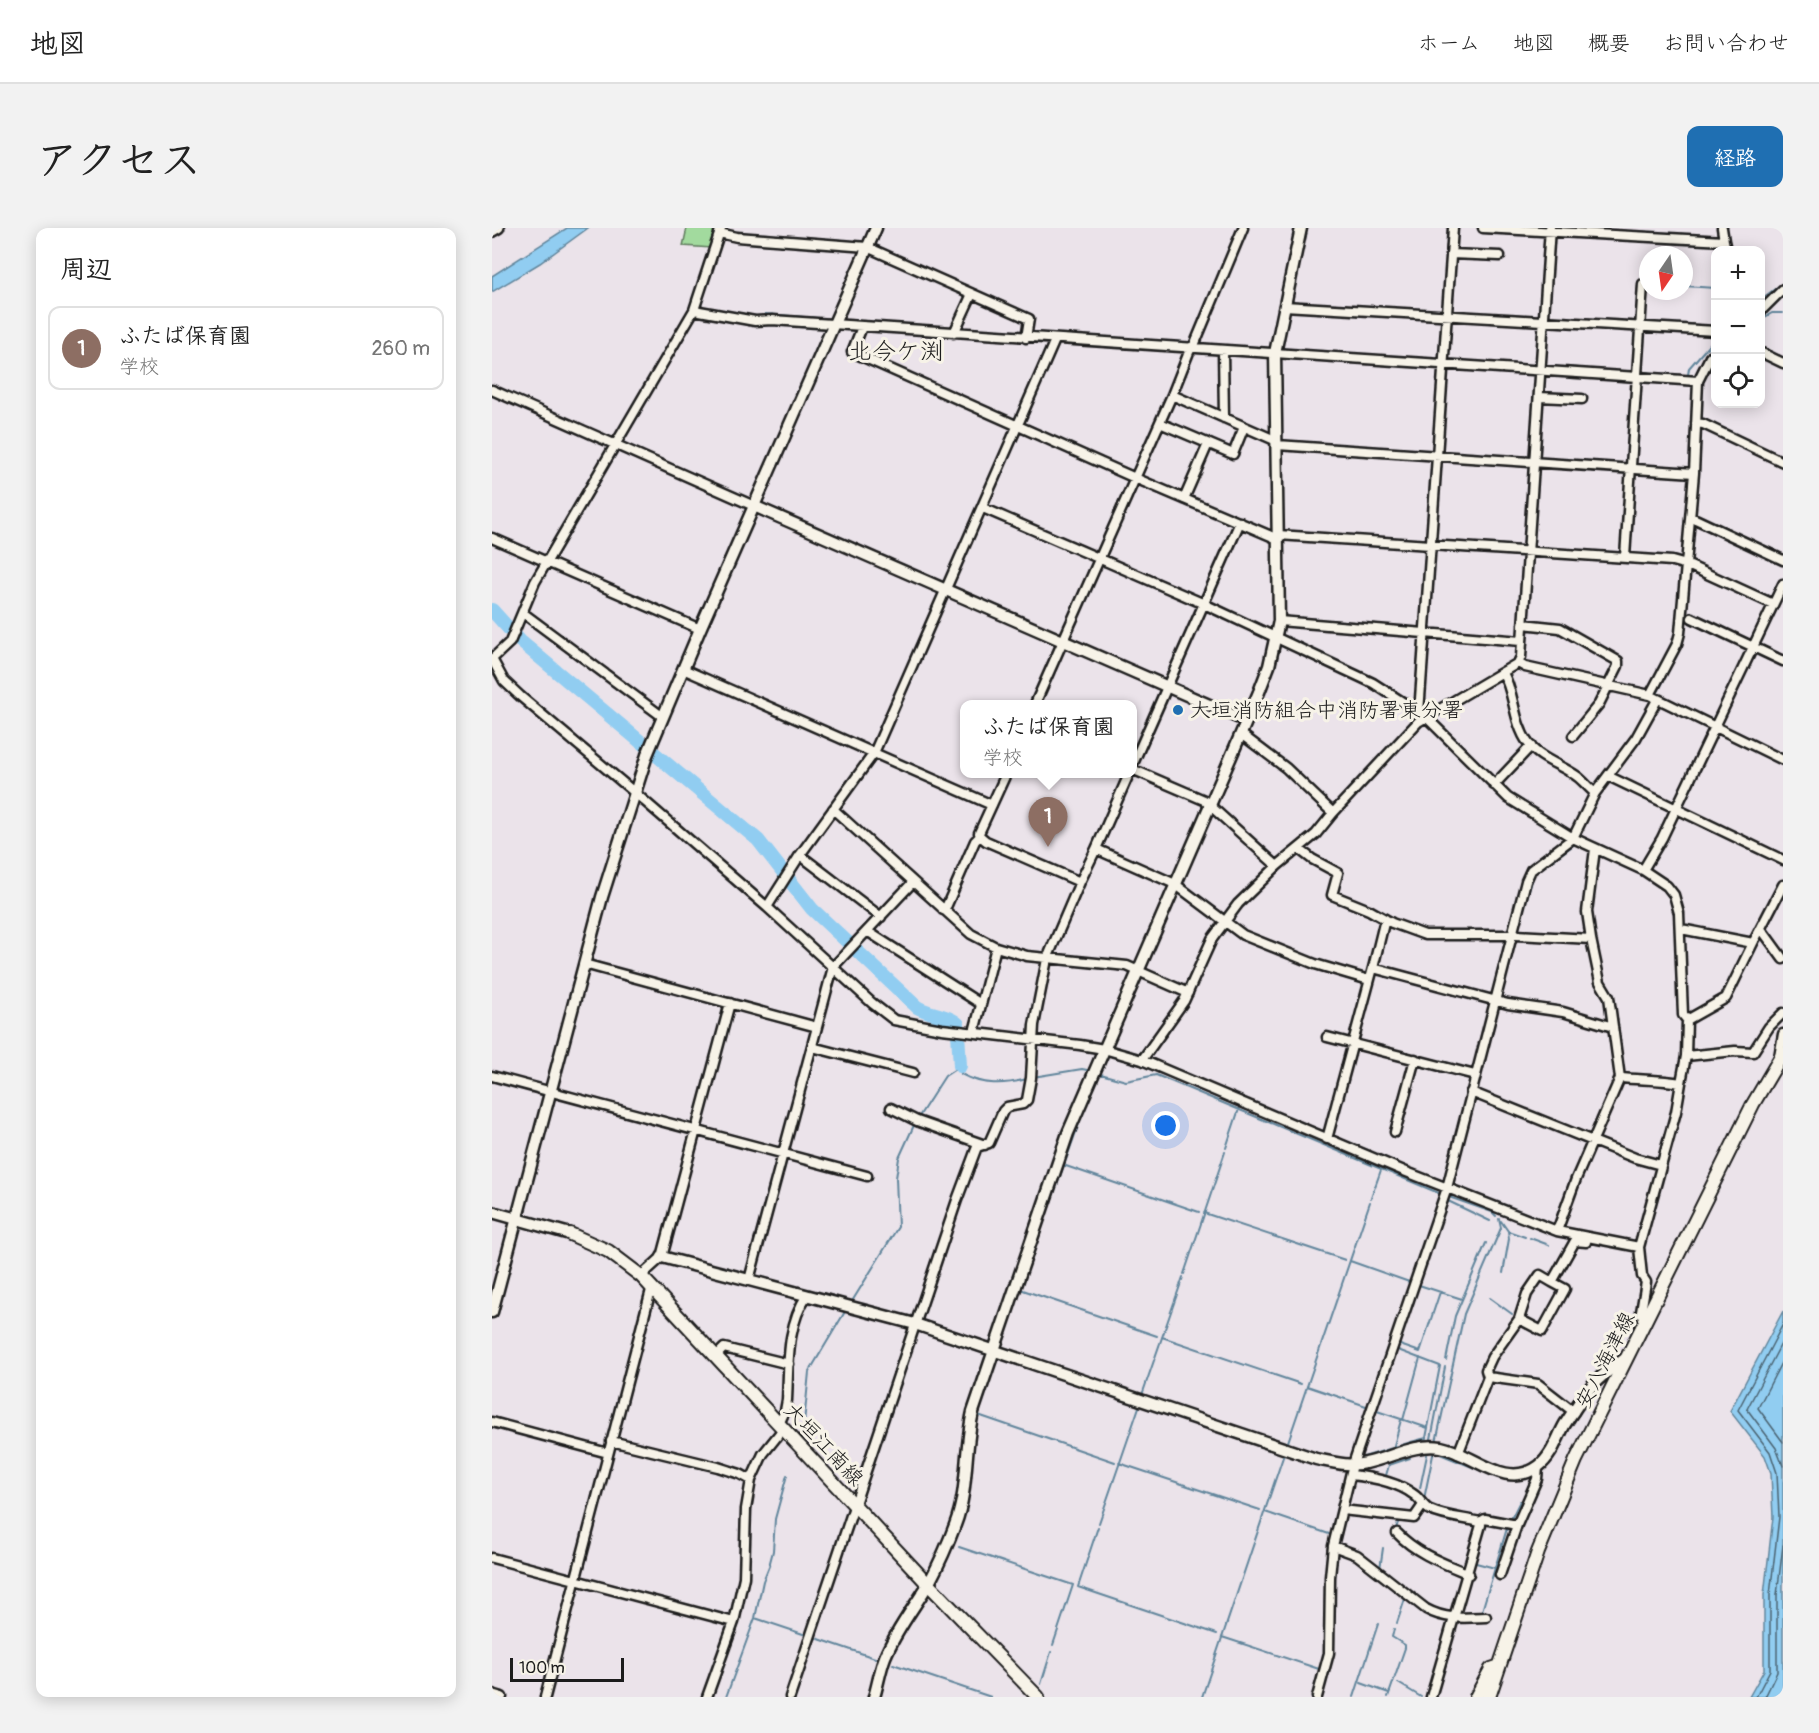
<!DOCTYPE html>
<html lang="ja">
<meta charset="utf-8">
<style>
:root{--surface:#fff;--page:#f2f2f2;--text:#222;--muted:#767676;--line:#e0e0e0;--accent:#1f6fb2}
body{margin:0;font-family:Pangolin,"Klee One",sans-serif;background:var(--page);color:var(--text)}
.controls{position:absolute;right:18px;top:18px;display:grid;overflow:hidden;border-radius:12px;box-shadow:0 3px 15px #0003}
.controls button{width:54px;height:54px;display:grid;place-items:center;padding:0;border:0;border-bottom:2px solid var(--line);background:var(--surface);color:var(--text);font:30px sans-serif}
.compass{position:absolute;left:1147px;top:18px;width:54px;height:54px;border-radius:50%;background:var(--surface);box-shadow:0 3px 15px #0003;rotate:193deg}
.scale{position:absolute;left:18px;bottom:15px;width:114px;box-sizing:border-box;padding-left:6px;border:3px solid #1c1c1c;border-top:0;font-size:16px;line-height:21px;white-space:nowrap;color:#1c1c1c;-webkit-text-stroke:4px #f7f3e8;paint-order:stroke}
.you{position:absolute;left:674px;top:898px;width:21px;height:21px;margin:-15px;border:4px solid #fff;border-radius:50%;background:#1a73e8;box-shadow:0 0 0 9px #1a73e833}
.badge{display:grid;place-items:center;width:39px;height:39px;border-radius:50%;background:var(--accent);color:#fff;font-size:20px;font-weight:700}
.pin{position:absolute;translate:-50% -50px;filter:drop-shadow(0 2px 3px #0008)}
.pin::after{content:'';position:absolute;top:32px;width:21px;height:18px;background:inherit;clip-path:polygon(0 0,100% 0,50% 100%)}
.popup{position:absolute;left:468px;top:472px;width:177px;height:78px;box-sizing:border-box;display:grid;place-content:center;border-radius:12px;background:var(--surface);filter:drop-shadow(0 2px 4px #0005);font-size:20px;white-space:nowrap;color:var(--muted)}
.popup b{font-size:22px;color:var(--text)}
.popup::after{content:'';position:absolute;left:50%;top:100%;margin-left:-12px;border:12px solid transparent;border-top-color:var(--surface)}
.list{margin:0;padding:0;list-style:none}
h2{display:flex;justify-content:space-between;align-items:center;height:78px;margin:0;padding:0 24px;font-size:26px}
h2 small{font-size:20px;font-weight:400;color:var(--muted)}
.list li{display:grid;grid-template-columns:39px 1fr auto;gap:18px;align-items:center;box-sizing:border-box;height:84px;margin:0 12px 12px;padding:0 12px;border:2px solid var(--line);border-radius:12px}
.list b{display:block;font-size:22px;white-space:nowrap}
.list p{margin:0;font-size:20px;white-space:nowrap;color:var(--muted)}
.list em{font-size:20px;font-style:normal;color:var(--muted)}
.icon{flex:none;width:33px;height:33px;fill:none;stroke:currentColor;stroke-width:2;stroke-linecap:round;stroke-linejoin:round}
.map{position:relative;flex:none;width:1291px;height:1469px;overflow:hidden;border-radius:12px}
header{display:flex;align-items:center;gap:36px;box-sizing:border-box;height:84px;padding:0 30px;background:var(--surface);border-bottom:2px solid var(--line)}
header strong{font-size:28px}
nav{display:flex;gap:33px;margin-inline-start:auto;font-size:21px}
.intro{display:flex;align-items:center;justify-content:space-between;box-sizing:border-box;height:144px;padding:0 36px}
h1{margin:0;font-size:42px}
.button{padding:15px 27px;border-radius:12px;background:var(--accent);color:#fff;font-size:21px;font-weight:700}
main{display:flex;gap:36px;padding:0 36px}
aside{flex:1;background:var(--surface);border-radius:12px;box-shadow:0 3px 15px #0003}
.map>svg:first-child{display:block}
.green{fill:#a2da9e;stroke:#5f7b5d;stroke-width:1.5}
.water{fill:#91cdf1;stroke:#62869c;stroke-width:1.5}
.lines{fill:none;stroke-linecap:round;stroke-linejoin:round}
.shore{stroke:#4b6371;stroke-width:1.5}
.stream{stroke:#62869c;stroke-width:2}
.river{stroke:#91cdf1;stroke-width:14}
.minor-casing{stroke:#1c1c1c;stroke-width:13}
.tertiary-casing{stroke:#1c1c1c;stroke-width:15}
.secondary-casing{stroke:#1c1c1c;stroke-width:16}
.minor{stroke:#f7f3e8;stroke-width:8}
.tertiary{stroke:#f7f3e8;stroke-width:10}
.secondary{stroke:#f7f3e8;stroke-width:12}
.poi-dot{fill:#1f6fb2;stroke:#f7f3e8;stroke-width:2}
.labels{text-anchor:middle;stroke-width:6;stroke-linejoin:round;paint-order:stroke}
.poi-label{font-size:21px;fill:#1c1c1c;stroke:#f7f3e8;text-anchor:start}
.street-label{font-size:21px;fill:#1c1c1c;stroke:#f7f3e8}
.quarter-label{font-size:24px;fill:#1c1c1c;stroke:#f7f3e8}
</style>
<header>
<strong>地図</strong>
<nav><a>ホーム</a><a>地図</a><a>概要</a><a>お問い合わせ</a></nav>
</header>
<div class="intro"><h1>アクセス</h1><a class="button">経路</a></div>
<main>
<aside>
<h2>周辺<small></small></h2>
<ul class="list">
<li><span class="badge" style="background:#8d6e63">1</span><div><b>ふたば保育園</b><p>学校</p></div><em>260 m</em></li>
</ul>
</aside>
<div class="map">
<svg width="1291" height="1469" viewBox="0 0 1291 1469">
<rect width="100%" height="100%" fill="#ebe3ea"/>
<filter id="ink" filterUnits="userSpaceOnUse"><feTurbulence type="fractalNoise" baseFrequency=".0167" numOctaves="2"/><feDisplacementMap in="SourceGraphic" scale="12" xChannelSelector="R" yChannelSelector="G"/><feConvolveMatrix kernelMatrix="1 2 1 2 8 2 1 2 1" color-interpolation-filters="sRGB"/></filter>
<g filter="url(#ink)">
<!-- green -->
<path class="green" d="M 195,0 L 216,0 L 225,2 L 220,20 L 191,18 Z"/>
<!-- water -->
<path class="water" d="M 75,0 L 96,0 L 48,35 L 0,64 L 0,48 Z
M 1291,1083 L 1291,1469 L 1257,1469 L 1272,1442 L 1272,1367 L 1281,1289 L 1279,1245 L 1273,1228 L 1238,1183 Z"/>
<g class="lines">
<!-- shore -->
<path class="shore" d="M 1291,1112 L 1255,1181 L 1284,1220 L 1291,1238
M 1291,1131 L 1266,1180 L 1291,1214
M 1264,1469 L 1278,1442 L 1278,1367 L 1287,1289 L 1285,1245 L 1278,1224 L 1246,1182 L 1291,1096
M 1273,1469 L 1285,1444 L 1285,1367 L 1291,1317"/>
<!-- stream -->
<path class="stream" d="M 748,17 L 756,0
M 1192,58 L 1224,60
M 1272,69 L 1291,55
M 273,86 L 339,91
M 1268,92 L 1280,85 L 1291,85
M 708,117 L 717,91
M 1027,137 L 1046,138
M 1051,138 L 1141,144
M 1147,144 L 1204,148
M 1196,147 L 1197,140 L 1224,109
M 1208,192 L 1210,154 L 1224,131
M 1203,288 L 1205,258
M 1199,336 L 1202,293
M 1189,416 L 1193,404 L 1198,341
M 1166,464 L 1187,421
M 1029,691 L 1042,646 L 1083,616
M 605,845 L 634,853 L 664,847 L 949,966
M 541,849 L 590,841 L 600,843
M 597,871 L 608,846
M 426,890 L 453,848 L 468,838 L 469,846 C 491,858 512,857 535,851
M 734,920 L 747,881
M 571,937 L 707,984
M 954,968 L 1000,984 L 1004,988
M 957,968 L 956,973 L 998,993
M 879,970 L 889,942
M 712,985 L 853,1032
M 1009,993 L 1016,1003 L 1033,1009
M 551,996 L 594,876
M 1038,1010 L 1057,1017
M 858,1033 L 920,1055
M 1011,1045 L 1017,1011 L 1016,1003
M 692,1046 L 733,924
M 927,1057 L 970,1071
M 528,1061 L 665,1108
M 998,1070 L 1020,1086
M 359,1075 L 406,999 L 404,950 L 407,930 L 423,895
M 670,1109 L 809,1156
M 908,1117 L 928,1124 L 948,1064
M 954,1132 L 963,1088 L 994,1015
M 815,1158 L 877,1179
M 650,1167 L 691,1049
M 885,1183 L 936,1200
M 486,1185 L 486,1187 L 623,1234
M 911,1192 L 928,1130
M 312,1195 L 317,1144 L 354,1082
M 939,1211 L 953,1139
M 796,1214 L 878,974
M 944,1214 L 972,1086 L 1009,1000 L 1007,991
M 901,1221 L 909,1192
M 948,1226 L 1000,1247 L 1021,1251
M 868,1230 C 891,1224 912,1215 934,1210 L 948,1138 L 906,1122
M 627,1235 L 768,1282
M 893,1251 L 897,1237 L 918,1230
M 928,1260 L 935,1227
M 916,1268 L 925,1275 L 924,1282
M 932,1271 L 942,1222
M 773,1284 L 837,1306
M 1018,1293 L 1028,1273
M 607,1295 L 647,1179
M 606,1299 L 586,1359 L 725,1406
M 903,1303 L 907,1292
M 467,1319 L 581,1357 L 561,1417
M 984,1335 L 1003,1340
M 888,1341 L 891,1320
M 989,1386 L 1016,1297
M 263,1390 L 314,1407 L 304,1437
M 905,1395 L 913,1371
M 321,1409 L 383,1430
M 730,1409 L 827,1441
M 401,1436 L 499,1469
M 869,1455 L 897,1465
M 906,1455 L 929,1469
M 549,1456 L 559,1424
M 234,1469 L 263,1390 L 271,1353 L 277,1338 L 281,1323 L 283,1291 L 295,1247
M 710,1469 L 792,1226
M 862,1469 L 886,1396
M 896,1469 L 913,1420 L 913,1417 L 900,1409 L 902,1401"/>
<!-- river -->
<path class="river" d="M 0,382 L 28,413 L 266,612 L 320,681 L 425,779 C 437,786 459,788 466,796
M 466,805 L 468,838"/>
<defs>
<path id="minor" d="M 991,0 L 1232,13 L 1234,22
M 1230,0 L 1232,13
M 0,4 L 7,0
M 227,5 L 245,9 L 375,19 L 537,91 L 534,110
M 959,26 L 1008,28
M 792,78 L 1224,103
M 202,82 L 263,93 L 280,92 L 1206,153
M 1268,84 L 1291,61
M 370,99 L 360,124 L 643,250 L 786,311
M 462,105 L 480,66
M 701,120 L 751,0
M 731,122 L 732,190
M 1268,124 L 1291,135
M 0,162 L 262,278
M 680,167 L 785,213
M 1047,169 L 1090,171
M 668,195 L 741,226 L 752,199
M 1204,195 L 1211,196 L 1291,234
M 785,217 L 1202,245
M 692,271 L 716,216
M 491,280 L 710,375 L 881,455 L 934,489 L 1016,570 L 1081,610 L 1151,642 L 1175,658 L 1182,667 L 1187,685 L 1191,787 L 1195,792 L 1194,828 L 1189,855 L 1184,884 L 1147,1019 L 1150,1048 L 1154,1054 L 1149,1084 L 1153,1096
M 1199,289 L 1291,332
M 786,307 L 1180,333 L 1198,338 L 1281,376
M 0,310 L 208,401
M 1133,329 L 1151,56
M 31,385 L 171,489
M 1200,390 L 1291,433
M 787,393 L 1029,413
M 1031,396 L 1068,400 L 1126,433 L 1126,438 L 1107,476 L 1081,508
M 0,431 L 12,453 L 28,468 L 142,564 L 275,679 L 380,775 L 402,792 L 450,801 L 588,817 L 612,821 L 650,832 L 912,943 L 1065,1003 L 1147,1019
M 0,431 L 18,414 L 43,354 L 202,82 L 229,0
M 1026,435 L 1033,439 L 1158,467 L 1291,532
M 191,441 L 500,577
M 1158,467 L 1185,416 L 1188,405 L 1202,245 L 1206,153 L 1218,129 L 1224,124
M 543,476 L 680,167 L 699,119
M 927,485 L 961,0
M 749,506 L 794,540 L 841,585
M 640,538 L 748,294
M 640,541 L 712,572 L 785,638
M 1116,548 L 1291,632
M 1002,557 L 1039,518
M 1103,565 L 1144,510 L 1165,472
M 341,581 L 479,706 L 504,719 L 535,728 L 635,738 L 696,765
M 488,608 L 494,613 L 588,654 L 604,621 L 683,656 L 751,707 L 823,736 L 877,752
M 604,621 L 637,546
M 807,621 L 820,631 L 846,645 L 840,667 L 877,682 L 900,695 L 933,707 L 1024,707 L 1099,711
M 1103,621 L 1095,684 L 1099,711 L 1108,754 L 1117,769 L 1128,850 C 1149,852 1169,851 1189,855
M 308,627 L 389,689
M 1151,642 L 1170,610 L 1291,356
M 275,679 L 308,627 L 382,525 L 563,112
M 451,682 L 455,677 L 483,613 L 488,608 L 487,605 L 514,546
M 1189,701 L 1261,715 L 1291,657
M 1270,702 L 1291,731
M 375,703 L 489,776
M 92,736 L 325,799 L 257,1052
M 881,740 L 893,691
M 1195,792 L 1234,770 L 1261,715
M 325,799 L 341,739 L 421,654
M 482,804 L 504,719
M 835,809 L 983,847
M 320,819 L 421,845
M 1194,828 L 1243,823 L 1261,824 L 1277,799 L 1291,785
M 1287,829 L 1291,806
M 650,832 L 692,773 L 720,711 L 746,676 L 785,638 L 824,606 L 841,585 L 926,494 L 1026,435 L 1029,429 L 1058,0
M 0,848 L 375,948
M 979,864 L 1143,930 L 1169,937
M 399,880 L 425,893 L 493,917
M 903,904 L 923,831
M 835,911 L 881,740 L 1016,776 L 1071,784 L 1121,799
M 1065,1003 L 1084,951 L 1128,850
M 149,1048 L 170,1029 L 238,775
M 1027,1091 L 1050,1103 L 1073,1061 L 1060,1054 L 1083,1013 L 1094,1014
M 224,1128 L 232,1120 L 297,1136
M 996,1149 L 1046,1156 L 1082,1184
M 0,1194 L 116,1225
M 287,1196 L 293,1183 L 295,1172 C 297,1135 294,1099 315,1067
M 119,1213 L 226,1239 L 248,1246 L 259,1252
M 966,1226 L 996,1149 L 994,1142 L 1000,1129 L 1027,1091 L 1035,1066 L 1048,1047 L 1060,1054
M 859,1247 C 878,1249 905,1254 921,1266 C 928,1270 931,1279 938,1282 C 953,1289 972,1290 988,1294 L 993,1291 L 1025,1297
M 850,1282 L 922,1290 L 931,1277
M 905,1305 C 925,1326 951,1335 977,1346
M 841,1318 L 865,1327 L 934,1381 C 954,1392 972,1390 994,1389
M 0,1330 L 242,1394
M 1008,1347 L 1025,1297 L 1045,1251 L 1046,1239
M 0,1466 L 10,1469
M 53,1469 L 160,1058
M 215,1469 L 242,1394 L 252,1349 L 254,1281 L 259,1252 L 271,1226 L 291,1201
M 298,1469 L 465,972 L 483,924 L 485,919 L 497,915 L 511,883 L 515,879 L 531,876 L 535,872 L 539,850 L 542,797 L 555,731 L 588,654
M 825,1469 L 837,1425 L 838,1349 L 841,1318 L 861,1236 L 955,960 L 1034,653 L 1039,642 L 1081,610 L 1103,565 C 1097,560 1092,554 1086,549 C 1070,537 1047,531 1036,515 C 1021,494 1023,466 1011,445
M 939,1469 L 989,1297 L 988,1294"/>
<path id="tertiary" d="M 262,278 L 754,493
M 0,984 L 78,1006
M 170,1029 L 423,1096 L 824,1231 C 840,1234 857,1239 874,1235 C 898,1230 923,1215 949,1219 C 981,1225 1013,1263 1047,1238 C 1060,1228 1065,1210 1073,1196 C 1083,1181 1095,1160 1109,1149 C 1117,1142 1126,1136 1134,1130
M 0,1084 L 110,669 L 155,527 L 208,401 L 384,0
M 382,1469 C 386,1456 388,1442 393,1429 C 404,1402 422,1380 437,1355 C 447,1336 456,1316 463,1297 C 477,1261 472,1222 481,1184 L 576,905 L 767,464 L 777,438 L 787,393 L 783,125 L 809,0"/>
<path id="secondary" d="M 78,1006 L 116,1023 L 149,1048 L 436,1356 L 546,1469
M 984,1469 L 999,1441 L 1005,1439
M 997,1469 L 1046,1324 L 1084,1232 L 1261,876 L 1291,825"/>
</defs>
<!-- minor casing -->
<use href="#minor" class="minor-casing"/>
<!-- tertiary casing -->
<use href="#tertiary" class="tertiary-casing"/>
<!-- secondary casing -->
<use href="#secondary" class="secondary-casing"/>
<!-- minor -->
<use href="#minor" class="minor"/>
<!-- tertiary -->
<use href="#tertiary" class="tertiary"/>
<!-- secondary -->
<use href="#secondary" class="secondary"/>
</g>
</g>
<!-- markers -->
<circle class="poi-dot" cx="686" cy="482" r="6"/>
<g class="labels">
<!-- poi labels -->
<g class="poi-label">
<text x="698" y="489">大垣消防組合中消防署東分署</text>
</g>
<!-- street labels -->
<g class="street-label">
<text transform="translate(1113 1132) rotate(-63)" y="7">安八海津線</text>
<text transform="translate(332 1216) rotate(47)" y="7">大垣江南線</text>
</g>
<!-- quarter labels -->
<g class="quarter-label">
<text x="404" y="131">北今ケ渕</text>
</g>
</g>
</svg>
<div class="controls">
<button>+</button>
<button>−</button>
<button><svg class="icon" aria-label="locate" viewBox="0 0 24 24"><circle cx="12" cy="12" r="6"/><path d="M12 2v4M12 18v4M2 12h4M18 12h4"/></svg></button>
</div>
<svg class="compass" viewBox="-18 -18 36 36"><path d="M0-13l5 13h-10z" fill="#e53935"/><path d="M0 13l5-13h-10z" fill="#767676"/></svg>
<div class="scale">100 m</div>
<div class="you"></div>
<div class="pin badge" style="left:556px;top:619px;background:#8d6e63">1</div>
<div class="popup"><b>ふたば保育園</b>学校</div>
</div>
</main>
